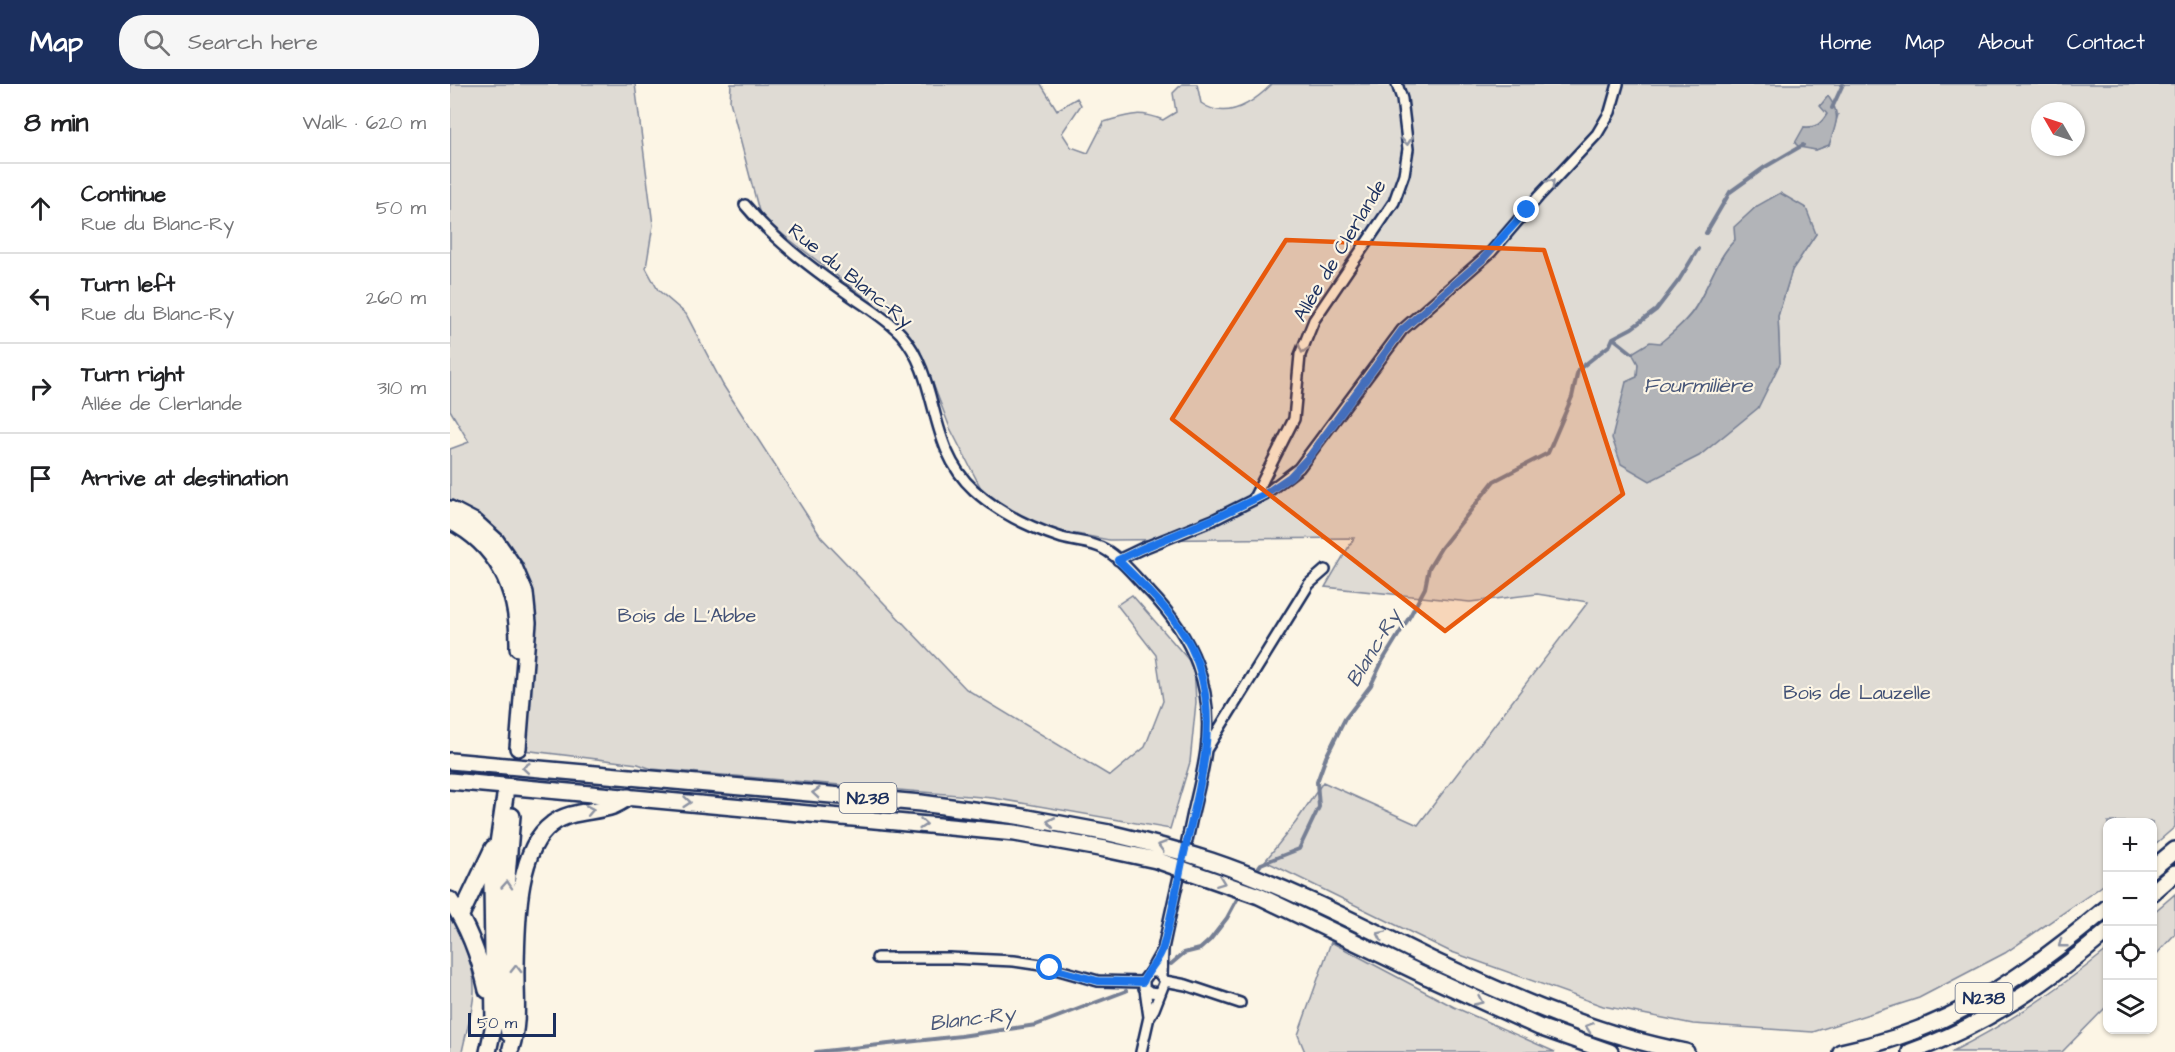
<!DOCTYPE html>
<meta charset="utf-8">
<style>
:root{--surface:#fff;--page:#f6f6f6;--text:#202124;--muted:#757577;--line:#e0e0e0;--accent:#1b2f5e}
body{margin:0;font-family:"Architects Daughter",sans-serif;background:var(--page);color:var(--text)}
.controls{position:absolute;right:18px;bottom:18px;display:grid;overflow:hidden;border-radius:12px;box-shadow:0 2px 4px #0004}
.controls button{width:54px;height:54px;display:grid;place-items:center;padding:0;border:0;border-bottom:2px solid var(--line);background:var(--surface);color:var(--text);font:30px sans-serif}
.compass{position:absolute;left:1581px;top:18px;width:54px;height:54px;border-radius:50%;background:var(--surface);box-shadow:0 2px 4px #0004;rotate:309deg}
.scale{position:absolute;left:18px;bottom:15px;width:88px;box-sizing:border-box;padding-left:6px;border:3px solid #1b2f5e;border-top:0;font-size:16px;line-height:21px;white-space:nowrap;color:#1b2f5e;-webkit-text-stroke:4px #fcf5e5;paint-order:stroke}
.stop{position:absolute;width:18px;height:18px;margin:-14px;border:4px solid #1a73e8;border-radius:50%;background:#fff}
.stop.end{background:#1a73e8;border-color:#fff;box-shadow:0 2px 6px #0008}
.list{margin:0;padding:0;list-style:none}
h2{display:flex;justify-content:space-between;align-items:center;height:78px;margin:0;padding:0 24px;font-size:26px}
h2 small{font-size:20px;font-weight:400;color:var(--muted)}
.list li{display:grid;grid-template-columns:39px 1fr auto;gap:18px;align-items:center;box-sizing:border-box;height:90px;padding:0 24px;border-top:2px solid var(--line)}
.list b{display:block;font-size:22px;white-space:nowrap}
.list p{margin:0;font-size:20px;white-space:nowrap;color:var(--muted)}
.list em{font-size:20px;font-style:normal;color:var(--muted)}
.icon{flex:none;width:33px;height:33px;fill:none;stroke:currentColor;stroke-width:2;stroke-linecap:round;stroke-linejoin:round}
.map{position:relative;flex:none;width:1725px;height:968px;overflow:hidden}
header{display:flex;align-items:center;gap:36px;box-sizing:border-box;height:84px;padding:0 30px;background:var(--accent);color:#fff}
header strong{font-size:28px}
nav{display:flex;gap:33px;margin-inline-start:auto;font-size:21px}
.search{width:420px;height:54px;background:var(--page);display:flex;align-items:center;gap:15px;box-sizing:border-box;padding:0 21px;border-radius:24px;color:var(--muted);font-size:22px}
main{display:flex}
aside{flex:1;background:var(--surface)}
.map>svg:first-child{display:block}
.green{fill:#dfdbd4;stroke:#7d8599;stroke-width:1.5;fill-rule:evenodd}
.water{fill:#b2b4b8;stroke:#767f94;stroke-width:1.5}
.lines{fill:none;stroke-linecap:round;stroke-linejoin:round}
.stream{stroke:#767f94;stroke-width:4}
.trunk-tunnel{stroke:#cfcdca;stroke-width:15;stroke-dasharray:15 8;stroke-linecap:butt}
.minor-casing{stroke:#1b2f5e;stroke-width:14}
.trunk-casing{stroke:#1b2f5e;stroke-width:20}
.minor{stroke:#fcf5e5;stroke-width:9}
.trunk{stroke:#fcf5e5;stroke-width:15}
.trunk-bridge-casing{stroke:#1b2f5e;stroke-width:20;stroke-linecap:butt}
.trunk-bridge{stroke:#fcf5e5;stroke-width:15}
.oneway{stroke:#8c92a2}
.route{stroke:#1a73e8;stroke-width:8}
.marked{fill:#e8590c;fill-opacity:0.2;stroke:#e8590c;stroke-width:4.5;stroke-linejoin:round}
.labels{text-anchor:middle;stroke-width:4.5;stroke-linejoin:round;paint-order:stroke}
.shield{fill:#fcf5e5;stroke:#5e6a86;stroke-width:1.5}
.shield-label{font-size:18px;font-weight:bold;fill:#1b2f5e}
.street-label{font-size:20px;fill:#1b2f5e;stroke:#fcf5e5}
.park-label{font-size:20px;fill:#425176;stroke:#fcf5e5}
.water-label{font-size:21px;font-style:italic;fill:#485779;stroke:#fcf5e5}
</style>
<header>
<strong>Map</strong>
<div class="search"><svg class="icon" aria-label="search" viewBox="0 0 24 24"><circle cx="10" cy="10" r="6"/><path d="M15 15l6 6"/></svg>Search here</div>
<nav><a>Home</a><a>Map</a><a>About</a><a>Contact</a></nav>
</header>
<main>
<aside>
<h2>8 min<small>Walk · 620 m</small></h2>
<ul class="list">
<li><svg class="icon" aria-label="ahead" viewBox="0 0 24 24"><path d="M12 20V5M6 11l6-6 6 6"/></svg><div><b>Continue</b><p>Rue du Blanc-Ry</p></div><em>50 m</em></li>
<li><svg class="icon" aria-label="left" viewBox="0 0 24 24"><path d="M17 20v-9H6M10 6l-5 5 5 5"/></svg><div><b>Turn left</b><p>Rue du Blanc-Ry</p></div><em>260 m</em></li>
<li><svg class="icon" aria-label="right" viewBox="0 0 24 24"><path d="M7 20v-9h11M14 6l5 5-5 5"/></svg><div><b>Turn right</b><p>Allée de Clerlande</p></div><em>310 m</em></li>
<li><svg class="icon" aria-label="arrive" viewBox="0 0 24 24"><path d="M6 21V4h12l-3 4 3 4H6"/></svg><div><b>Arrive at destination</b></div></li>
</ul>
</aside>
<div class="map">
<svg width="1725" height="968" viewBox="0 0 1725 968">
<rect width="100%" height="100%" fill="#fcf5e5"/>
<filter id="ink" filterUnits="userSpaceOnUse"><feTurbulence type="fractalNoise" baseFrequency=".0167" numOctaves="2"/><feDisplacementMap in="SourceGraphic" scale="12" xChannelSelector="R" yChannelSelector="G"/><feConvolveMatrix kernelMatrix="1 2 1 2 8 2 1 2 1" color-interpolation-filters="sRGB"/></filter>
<g filter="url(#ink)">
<!-- green -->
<path class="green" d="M 0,0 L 185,0 L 203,141 L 196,184 L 208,206 L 236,230 L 273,301 L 371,453 L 516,605 L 660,692 L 695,663 L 713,617 L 706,571 L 667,521 L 682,511 L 744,582 L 746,618 L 740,678 L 720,745 L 543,714 L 202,685 L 188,680 L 73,666 L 83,537 L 0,418 L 0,365 L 19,358 L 0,326 Z
M 281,0 L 591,0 L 607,26 L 627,14 L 631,21 L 612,49 L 621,63 L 638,69 L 654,38 C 679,31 688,26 713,36 L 726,28 L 723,9 L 732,0 L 747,0 L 751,19 C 776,37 803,19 822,0 L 1725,0 L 1725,743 L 1703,762 L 1702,738 L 1658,738 L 1657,798 L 1648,805 L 1555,869 L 1469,914 L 1363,948 L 1243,940 L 1153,922 L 999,867 L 815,777 L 846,738 L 873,698 L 968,741 L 1138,518 L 1087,510 L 1020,518 L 875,503 L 904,454 L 659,456 L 594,444 L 536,414 L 500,344 L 470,266 L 460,251 L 449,239 L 336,153 L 310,131 L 280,17 ZM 1590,27 L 1626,27 L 1626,63 L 1590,63 ZM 1377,30 L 1388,31 L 1379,61 L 1366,66 L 1361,65 L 1354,43 C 1366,44 1371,40 1377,30 ZM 1307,122 L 1366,150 L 1342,186 L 1328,232 L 1330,279 L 1175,310 L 1176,298 L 1187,293 L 1188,280 C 1206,263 1227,248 1242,228 C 1259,205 1265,175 1285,156 L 1285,143 Z
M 1725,810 L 1725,850 L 1703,874 L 1703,829 Z
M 0,832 C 12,854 25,881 24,908 C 23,927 16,948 12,968 L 0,968 Z
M 881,858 L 1004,923 L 1105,968 L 855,968 L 848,951 Z
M 1657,866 L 1657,922 L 1612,968 L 1501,968 C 1560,938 1606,907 1657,866 Z"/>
<!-- water -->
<path class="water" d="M 1378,12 C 1392,31 1386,40 1379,61 L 1366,66 L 1349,63 L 1345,59 L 1354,43 C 1366,44 1371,40 1377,30 L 1370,22 Z
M 1330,109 L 1356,124 L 1366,150 L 1342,186 L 1328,232 L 1330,279 L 1308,324 L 1249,372 L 1200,397 L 1171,380 L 1162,354 L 1176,298 L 1187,293 L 1188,280 L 1182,269 L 1200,258 L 1210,259 C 1222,249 1235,239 1244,226 C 1259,203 1266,175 1285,156 L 1284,143 L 1307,122 Z"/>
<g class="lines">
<!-- stream -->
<path class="stream" d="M 1382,24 L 1393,0
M 1256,149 L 1280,108 L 1315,83 L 1353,61
M 1163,254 L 1182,269
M 804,790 L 811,780 L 849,765 L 869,723 L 867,698 L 876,673 L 895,635 L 921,601 L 933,576 L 960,532 L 975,504 L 979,484 L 991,464 L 1044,397 L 1098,369 L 1122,313 L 1128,286 L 1160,261 L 1163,254 L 1182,244 L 1206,226 L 1229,196 L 1248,165
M 721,880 L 734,869 L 750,865 L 760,856 L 777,834 L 791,808
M 366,968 L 511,952 L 586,941 L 676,907"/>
<!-- trunk-tunnel -->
<path class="trunk-tunnel" d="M 64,713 L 68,664"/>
<defs>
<path id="minor" d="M 295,121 C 324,156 360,183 397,209 C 415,222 436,234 451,250 C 491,296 476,362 524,406 C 548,428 581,444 612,454 C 626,458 642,458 654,465 C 672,475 686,494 700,508 C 743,553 764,603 756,666 C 753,689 747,711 742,733 C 733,777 722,821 713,865 L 700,888
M 804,414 L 844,335 L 850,271 L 864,236 L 944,118 L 954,90 L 958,65 L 952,15 L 947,0
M 668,476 L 691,465 L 763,436 L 815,410 L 849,384 L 952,246 L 1041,168 L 1089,112 L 1147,50 L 1160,28 L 1168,0
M 756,666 L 859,500 L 875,486
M 427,874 L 499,874 L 564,877 L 591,881 L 648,897 L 693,898
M 712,891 L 713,865
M 715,897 L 736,901 L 790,919
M 699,933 L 704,925 L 715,897 L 708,888 L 700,888 L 694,896 L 694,904 L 700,908 L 709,909
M 691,968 L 699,933 L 695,905"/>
<path id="trunk" d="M 0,425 L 25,438 L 46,457 L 64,483 L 75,509 L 78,539 L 68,664
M 0,437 C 51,463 69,509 68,564
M 0,677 L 471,719 L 567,732 L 659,749
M 0,697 L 565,749 L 655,765
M 1702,785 L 1725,766
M 1702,809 L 1725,789
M 0,816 C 18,842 30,875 37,906
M 11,831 L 43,764
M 984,877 C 1066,915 1147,951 1236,968
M 976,892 L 1089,943 L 1160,968
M 59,950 C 48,877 56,805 62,732
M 61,964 C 70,936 65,910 66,882 C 67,842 66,766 102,740 C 120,726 143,729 163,722 C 168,720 174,716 179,713
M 38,968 L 44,940 L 42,800 L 55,712
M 1391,968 C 1498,947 1576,892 1658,823
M 1460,968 C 1534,942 1598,898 1658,847"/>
</defs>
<!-- minor casing -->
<use href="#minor" class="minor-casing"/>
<!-- trunk casing -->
<use href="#trunk" class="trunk-casing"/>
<!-- minor -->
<use href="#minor" class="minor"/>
<!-- trunk -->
<use href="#trunk" class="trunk"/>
<defs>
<path id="trunk-bridge" d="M 659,749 C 693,757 727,766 761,777 C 838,803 911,841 984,877
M 655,765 L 706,776 L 809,812 L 976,892"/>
</defs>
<!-- trunk-bridge casing -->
<use href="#trunk-bridge" class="trunk-bridge-casing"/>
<!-- trunk-bridge -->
<use href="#trunk-bridge" class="trunk-bridge"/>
</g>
<!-- one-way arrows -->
<defs><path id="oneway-chevron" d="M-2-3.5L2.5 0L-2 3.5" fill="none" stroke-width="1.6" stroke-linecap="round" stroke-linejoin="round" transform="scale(1.5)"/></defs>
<g class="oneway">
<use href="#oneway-chevron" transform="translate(957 57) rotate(85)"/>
<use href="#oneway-chevron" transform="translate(1101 99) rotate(-47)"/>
<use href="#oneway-chevron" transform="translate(853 265) rotate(107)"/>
<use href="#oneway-chevron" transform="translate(76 684) rotate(-175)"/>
<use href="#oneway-chevron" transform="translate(366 709) rotate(-175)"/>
<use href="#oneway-chevron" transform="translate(237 718) rotate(5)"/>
<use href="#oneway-chevron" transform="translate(140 726) rotate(-11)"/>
<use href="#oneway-chevron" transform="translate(601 738) rotate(-169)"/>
<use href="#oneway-chevron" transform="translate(473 740) rotate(5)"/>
<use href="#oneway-chevron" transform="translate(712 762) rotate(-164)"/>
<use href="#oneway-chevron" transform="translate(771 798) rotate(21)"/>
<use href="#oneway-chevron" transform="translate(57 801) rotate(-86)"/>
<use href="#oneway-chevron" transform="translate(931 851) rotate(-154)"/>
<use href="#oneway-chevron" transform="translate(1612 860) rotate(142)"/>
<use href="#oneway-chevron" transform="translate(66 885) rotate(-89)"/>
<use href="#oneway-chevron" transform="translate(1029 917) rotate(25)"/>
<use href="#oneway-chevron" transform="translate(1139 943) rotate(-161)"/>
</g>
</g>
<g class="lines" filter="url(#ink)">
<!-- route -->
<path class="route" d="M 600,884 L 648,897 L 693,898 C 697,886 710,876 713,863 C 721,835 726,806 732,778 C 748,709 774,631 741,563 C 724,529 695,503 668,476 L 691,465 L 763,435 L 815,410 L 840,393 L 860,372 L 952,246 L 1032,176 L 1077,126"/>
</g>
<!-- marked area -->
<path class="marked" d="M 836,156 L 1094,166 L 1173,410 L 995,547 L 722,335 Z"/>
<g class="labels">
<!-- shield labels -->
<g class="shield">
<rect x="389.5" y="699" width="57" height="30" rx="4.5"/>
<rect x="1505.5" y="899" width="57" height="30" rx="4.5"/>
</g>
<g class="shield-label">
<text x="418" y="720">N238</text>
<text x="1534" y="920">N238</text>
</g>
<!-- street labels -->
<g class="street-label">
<text transform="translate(889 166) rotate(-59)" y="7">Allée de Clerlande</text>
<text transform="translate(401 191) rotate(39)" y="7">Rue du Blanc-Ry</text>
</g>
<!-- park labels -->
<g class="park-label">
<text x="237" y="538">Bois de L'Abbe</text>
<text x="1407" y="615">Bois de Lauzelle</text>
</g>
<!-- water labels -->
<g class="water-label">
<text x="1248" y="308">Fourmilière</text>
<text transform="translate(923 564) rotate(-59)" y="7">Blanc-Ry</text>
<text transform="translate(522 934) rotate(-7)" y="7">Blanc-Ry</text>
</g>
</g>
</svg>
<div class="controls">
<button>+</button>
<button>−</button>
<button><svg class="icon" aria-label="locate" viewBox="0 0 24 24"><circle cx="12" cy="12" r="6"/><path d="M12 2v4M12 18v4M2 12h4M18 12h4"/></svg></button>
<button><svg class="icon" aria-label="layers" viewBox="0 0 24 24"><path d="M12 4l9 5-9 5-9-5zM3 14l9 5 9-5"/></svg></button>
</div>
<svg class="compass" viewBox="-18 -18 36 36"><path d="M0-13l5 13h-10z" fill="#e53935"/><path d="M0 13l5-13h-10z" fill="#757577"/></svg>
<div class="scale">50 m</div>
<div class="stop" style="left:600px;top:884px"></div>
<div class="stop end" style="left:1077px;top:126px"></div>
</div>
</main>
